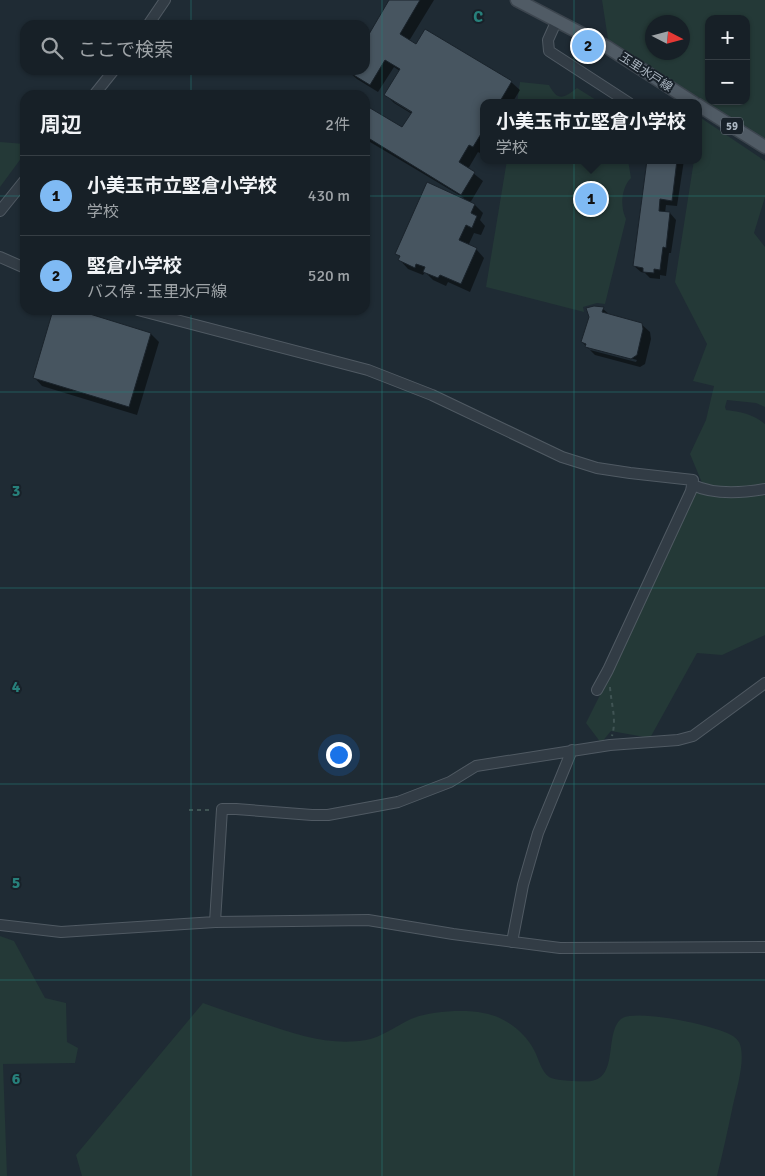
<!DOCTYPE html>
<html lang="ja">
<meta charset="utf-8">
<style>
:root{--surface:#172027;--page:#242d33;--text:#f1f3f6;--muted:#9ea3a7;--line:#363e44;--accent:#7fbaf4}
body{margin:0;font-family:Signika,"Noto Sans JP",sans-serif;background:var(--page);color:var(--text)}
.controls{position:absolute;right:15px;top:15px;display:grid;overflow:hidden;border-radius:10px;box-shadow:0 1px 4px #0004}
.controls button{width:45px;height:45px;display:grid;place-items:center;padding:0;border:0;border-bottom:1px solid var(--line);background:var(--surface);color:var(--text);font:25px sans-serif}
.compass{position:absolute;left:645px;top:15px;width:45px;height:45px;border-radius:50%;background:var(--surface);box-shadow:0 1px 4px #0004;rotate:96deg}
.you{position:absolute;left:338px;top:754px;width:18px;height:18px;margin:-12px;border:4px solid #fff;border-radius:50%;background:#1a73e8;box-shadow:0 0 0 8px #1a73e833}
.badge{display:grid;place-items:center;width:32px;height:32px;border-radius:50%;background:var(--accent);color:#111;font-size:16px;font-weight:700}
.pin{position:absolute;translate:-50% -50%;border:2px solid #fff;box-shadow:0 1px 5px #0006}
.popup{position:absolute;left:480px;top:99px;width:222px;height:65px;box-sizing:border-box;display:grid;place-content:center;border-radius:10px;background:var(--surface);filter:drop-shadow(0 1px 4px #0005);font-size:16px;white-space:nowrap;color:var(--muted)}
.popup b{font-size:19px;color:var(--text)}
.popup::after{content:'';position:absolute;left:50%;top:100%;margin-left:-10px;border:10px solid transparent;border-top-color:var(--surface)}
.list{margin:0;padding:0;list-style:none}
h2{display:flex;justify-content:space-between;align-items:center;height:65px;margin:0;padding:0 20px;font-size:21px}
h2 small{font-size:16px;font-weight:400;color:var(--muted)}
.list li{display:grid;grid-template-columns:32px 1fr auto;gap:15px;align-items:center;box-sizing:border-box;height:80px;padding:0 20px;border-top:1px solid var(--line)}
.list b{display:block;font-size:19px;white-space:nowrap}
.list p{margin:0;font-size:16px;white-space:nowrap;color:var(--muted)}
.list em{font-size:16px;font-style:normal;color:var(--muted)}
.icon{flex:none;width:28px;height:28px;fill:none;stroke:currentColor;stroke-width:2;stroke-linecap:round;stroke-linejoin:round}
.map{position:relative;flex:none;width:765px;height:1176px;overflow:hidden}
.search{position:absolute;background:var(--surface);box-shadow:0 1px 4px #0004;left:20px;top:20px;width:350px;height:55px;display:flex;align-items:center;gap:12px;box-sizing:border-box;padding:0 18px;border-radius:15px;color:var(--muted);font-size:19px}
.panel{position:absolute;background:var(--surface);box-shadow:0 1px 4px #0004;left:20px;top:90px;width:350px;height:225px;border-radius:15px}
.map>svg:first-child{display:block}
.green{fill:#243937;fill-rule:evenodd}
.shadow{fill:#0007;fill-rule:evenodd}
.building{fill:#475560;stroke:#1a232b}
.lines{fill:none;stroke-linecap:round;stroke-linejoin:round}
.minor-casing{stroke:#505a63;stroke-width:12}
.major-casing{stroke:#3c454e;stroke-width:15}
.path{stroke:#405454;stroke-width:2;stroke-dasharray:4 4;stroke-linecap:butt}
.minor{stroke:#323c45;stroke-width:10}
.major{stroke:#505b65;stroke-width:12}
.grid{fill:none;stroke:#27807b;stroke-width:1;stroke-opacity:0.55}
.labels{text-anchor:middle;stroke-width:4;stroke-linejoin:round;paint-order:stroke}
.shield{fill:#182129;stroke:#808a94;stroke-width:1}
.shield-label{font-size:11px;font-weight:bold;fill:#acb7c2}
.street-label{font-size:12px;fill:#acb7c2;stroke:#182129}
.grid-label{font-size:16px;text-anchor:middle;font-weight:bold;fill:#27807b;stroke:#182129;stroke-width:4;stroke-linejoin:round;paint-order:stroke}
</style>
<div class="map">
<svg width="765" height="1176" viewBox="0 0 765 1176">
<rect width="100%" height="100%" fill="#1f2b34"/>
<!-- green -->
<path class="green" d="M 602,0 L 765,0 L 765,141 L 608,39 ZM 709,19 L 746,19 L 746,101 L 709,101 ZM 652,22 L 682,22 L 682,52 L 652,52 Z
M 520,82 L 549,85 C 558,102 564,98 577,88 L 601,103 L 517,103 Z
M 701,118 L 765,161 L 765,197 L 754,233 L 765,247 L 765,407 L 756,403 L 727,400 L 725,407 L 726,410 C 741,412 753,414 765,424 L 765,635 L 722,655 L 697,653 L 650,738 L 611,731 L 601,743 L 586,723 L 614,667 L 694,491 L 705,490 L 690,454 L 706,420 L 714,386 L 693,381 L 707,344 L 675,282 L 694,160 L 698,160 L 699,135 Z
M 0,142 L 25,144 L 25,153 L 0,187 Z
M 507,160 L 628,160 L 631,178 C 621,188 620,207 626,219 L 605,304 L 597,303 L 583,307 L 584,312 L 486,287 Z
M 0,936 L 14,941 L 45,998 L 66,1003 L 67,1042 L 78,1048 L 75,1063 L 3,1064 L 7,1176 L 0,1176 Z
M 203,1003 C 224,1011 244,1017 265,1024 C 298,1035 331,1046 366,1040 C 380,1038 398,1025 411,1019 C 429,1011 465,1009 483,1013 C 504,1016 525,1032 534,1050 C 539,1059 541,1071 549,1077 C 555,1081 583,1082 591,1081 C 619,1077 604,1034 621,1019 C 635,1008 718,1026 733,1036 C 737,1039 740,1042 741,1048 C 744,1065 737,1088 733,1105 C 728,1129 723,1152 717,1176 L 82,1176 L 76,1155 Z"/>
<!-- shadow -->
<path class="shadow" d="M 391,0 L 434,0 L 409,41 L 417,45 L 426,30 L 511,82 L 520,90 L 512,103 L 484,103 L 484,151 L 482,154 L 478,152 L 468,169 L 483,181 L 470,203 L 475,205 L 483,213 L 480,220 L 485,226 L 481,235 L 474,233 L 468,246 L 476,249 L 484,258 L 470,292 L 448,282 L 446,286 L 433,280 L 425,272 L 423,275 L 408,269 L 400,260 L 401,258 L 397,254 L 464,198 L 365,139 L 365,106 L 403,129 L 412,114 L 394,103 L 386,95 L 400,71 L 394,67 L 378,92 L 357,79 L 348,71 L 365,70 L 365,43 ZM 394,99 L 418,114 L 417,116 L 394,102 Z
M 339,91 L 346,95 L 337,95 Z
M 648,160 L 684,160 L 677,206 L 666,205 L 665,213 L 670,213 L 676,220 L 671,253 L 669,253 L 666,276 L 660,275 L 660,279 L 650,278 L 645,273 L 641,272 L 634,266 Z
M 603,309 L 610,315 L 641,324 L 650,332 L 651,339 L 645,364 L 640,367 L 595,355 L 582,342 ZM 587,346 L 637,360 L 636,362 L 590,350 Z
M 54,310 L 73,310 L 151,334 L 159,342 L 137,415 L 42,386 L 34,377 Z"/>
<!-- building -->
<path class="building" d="M 389,0 L 420,0 L 400,34 L 416,44 L 425,29 L 512,81 L 499,103 L 484,103 L 484,129 L 473,147 L 469,145 L 459,162 L 475,172 L 461,195 L 365,136 L 365,105 L 402,127 L 412,112 L 384,95 L 400,69 L 385,60 L 370,85 L 347,71 L 365,70 L 365,41 Z
M 647,160 L 677,160 L 672,201 L 660,199 L 659,211 L 670,212 L 666,248 L 663,247 L 660,270 L 654,269 L 654,273 L 643,272 L 643,268 L 633,266 Z
M 427,182 L 475,204 L 471,213 L 477,216 L 472,228 L 466,225 L 459,240 L 477,248 L 461,284 L 440,275 L 438,278 L 423,272 L 425,267 L 416,264 L 415,268 L 398,260 L 400,256 L 395,254 Z
M 594,306 L 604,307 L 602,312 L 642,323 L 643,329 L 637,355 L 631,359 L 585,347 L 586,344 L 581,342 L 589,317 L 586,308 Z
M 53,310 L 77,310 L 151,333 L 129,407 L 33,378 Z"/>
<g class="lines">
<defs>
<path id="minor" d="M 557,20 L 548,40 L 549,51 L 629,103
M 148,25 L 165,0
M 94,95 L 114,70
M 0,211 L 25,180
M 0,257 L 25,268
M 138,310 L 368,370 L 432,395 L 562,457 L 597,468 L 630,473 L 693,480 L 691,491 L 608,670 L 597,690
M 693,485 C 714,495 742,493 765,489
M 215,922 L 222,809 L 236,809 L 312,815 L 328,815 L 398,802 L 450,782 L 476,766 L 610,745 L 678,740 L 693,736 L 765,683
M 0,925 L 61,932 L 215,922 L 368,920 L 453,934 L 560,948 L 765,947
M 512,942 L 523,885 L 538,833 L 572,750"/>
<path id="major" d="M 517,0 L 607,47 L 694,103
M 698,105 L 765,147"/>
</defs>
<!-- minor casing -->
<use href="#minor" class="minor-casing"/>
<!-- major casing -->
<use href="#major" class="major-casing"/>
<!-- path -->
<path class="path" d="M 610,687 C 611,704 617,719 612,736
M 189,810 L 213,810"/>
<!-- minor -->
<use href="#minor" class="minor"/>
<!-- major -->
<use href="#major" class="major"/>
</g>
<!-- grid -->
<path class="grid" d="M 191,0 L 191,25M 382,0 L 382,1176M 574,0 L 574,1176M 191,70 L 191,95M 0,196 L 25,196M 365,196 L 765,196M 191,310 L 191,1176M 0,392 L 765,392M 0,588 L 765,588M 0,784 L 765,784M 0,980 L 765,980"/>
<g class="labels">
<!-- shield labels -->
<rect class="shield" x="721" y="117.5" width="22" height="17" rx="4"/>
<g class="shield-label">
<text x="732" y="130">59</text>
</g>
<!-- street labels -->
<g class="street-label">
<text transform="translate(646 72) rotate(33)" y="4">玉里水戸線</text>
</g>
</g>
<g class="grid-label">
<text x="478" y="22">C</text>
<text x="16" y="496">3</text>
<text x="16" y="692">4</text>
<text x="16" y="888">5</text>
<text x="16" y="1084">6</text>
</g>
</svg>
<div class="controls">
<button>+</button>
<button>−</button>
</div>
<svg class="compass" viewBox="-18 -18 36 36"><path d="M0-13l5 13h-10z" fill="#e53935"/><path d="M0 13l5-13h-10z" fill="#9ea3a7"/></svg>
<div class="you"></div>
<div class="pin badge" style="left:591px;top:199px">1</div>
<div class="popup"><b>小美玉市立堅倉小学校</b>学校</div>
<div class="pin badge" style="left:588px;top:46px">2</div>
<div class="search"><svg class="icon" aria-label="search" viewBox="0 0 24 24"><circle cx="10" cy="10" r="6"/><path d="M15 15l6 6"/></svg>ここで検索</div>
<section class="panel">
<h2>周辺<small>2件</small></h2>
<ul class="list">
<li><span class="badge">1</span><div><b>小美玉市立堅倉小学校</b><p>学校</p></div><em>430 m</em></li>
<li><span class="badge">2</span><div><b>堅倉小学校</b><p>バス停 · 玉里水戸線</p></div><em>520 m</em></li>
</ul>
</section>
</div>
